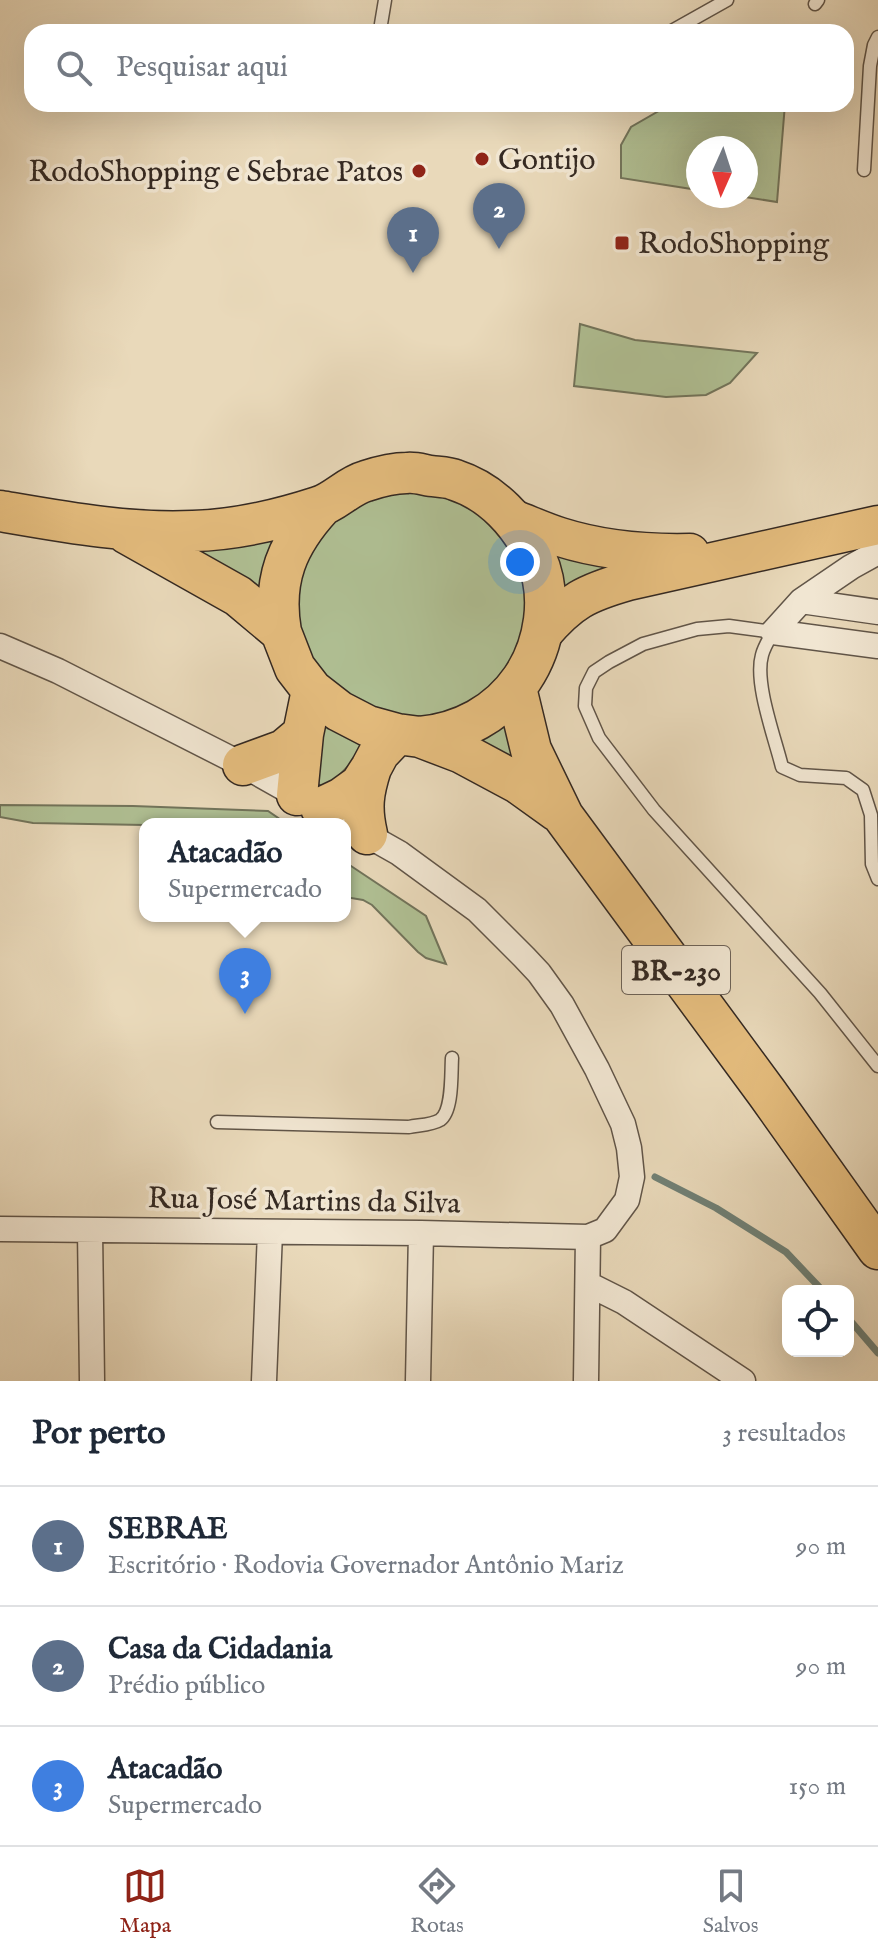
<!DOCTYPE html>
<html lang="pt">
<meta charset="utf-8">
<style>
:root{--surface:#fff;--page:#f6f6f7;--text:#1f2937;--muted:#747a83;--line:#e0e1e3;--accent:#8f2418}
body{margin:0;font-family:"IM FELL English",serif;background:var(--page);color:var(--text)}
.controls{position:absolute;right:24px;bottom:24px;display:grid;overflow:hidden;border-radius:16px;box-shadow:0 8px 32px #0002}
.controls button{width:72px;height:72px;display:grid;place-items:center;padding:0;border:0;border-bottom:2px solid var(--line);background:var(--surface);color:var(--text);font:40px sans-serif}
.compass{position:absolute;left:686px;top:136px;width:72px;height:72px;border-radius:50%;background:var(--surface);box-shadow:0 8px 32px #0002;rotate:183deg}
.you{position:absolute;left:520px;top:562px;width:28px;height:28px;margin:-20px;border:6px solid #fff;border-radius:50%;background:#1a73e8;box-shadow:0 0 0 12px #1a73e833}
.badge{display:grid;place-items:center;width:52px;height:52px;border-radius:50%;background:var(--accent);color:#fff;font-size:26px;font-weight:700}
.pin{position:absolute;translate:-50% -66px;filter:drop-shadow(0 2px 4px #0008)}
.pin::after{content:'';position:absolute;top:42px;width:28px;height:24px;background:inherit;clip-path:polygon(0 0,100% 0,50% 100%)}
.popup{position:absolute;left:139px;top:818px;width:212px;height:104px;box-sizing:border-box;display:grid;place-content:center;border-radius:16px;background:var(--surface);filter:drop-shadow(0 2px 6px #0005);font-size:26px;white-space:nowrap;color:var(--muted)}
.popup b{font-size:30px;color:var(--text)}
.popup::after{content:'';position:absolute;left:50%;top:100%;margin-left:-16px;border:16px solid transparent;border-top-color:var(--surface)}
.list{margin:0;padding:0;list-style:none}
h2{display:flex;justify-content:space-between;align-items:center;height:104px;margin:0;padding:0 32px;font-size:34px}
h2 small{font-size:26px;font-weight:400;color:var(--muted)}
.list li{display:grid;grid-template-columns:52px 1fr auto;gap:24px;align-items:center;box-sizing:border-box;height:120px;padding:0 32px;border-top:2px solid var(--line)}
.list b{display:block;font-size:30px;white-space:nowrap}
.list p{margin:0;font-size:26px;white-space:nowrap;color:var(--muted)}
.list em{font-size:26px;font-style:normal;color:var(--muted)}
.icon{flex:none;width:44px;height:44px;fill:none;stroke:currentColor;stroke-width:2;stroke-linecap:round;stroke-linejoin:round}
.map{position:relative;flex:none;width:878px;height:1381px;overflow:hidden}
.search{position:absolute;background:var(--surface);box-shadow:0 8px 32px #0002;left:24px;right:24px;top:24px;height:88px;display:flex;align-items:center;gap:20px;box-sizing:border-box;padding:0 28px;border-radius:24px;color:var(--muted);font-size:30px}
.sheet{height:464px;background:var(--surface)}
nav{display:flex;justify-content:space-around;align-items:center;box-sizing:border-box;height:112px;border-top:2px solid var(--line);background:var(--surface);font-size:22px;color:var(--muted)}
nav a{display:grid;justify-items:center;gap:4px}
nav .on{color:var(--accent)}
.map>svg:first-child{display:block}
.green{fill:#b0c094;stroke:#72745b;stroke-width:2}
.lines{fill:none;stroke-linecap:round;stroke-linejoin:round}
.stream{stroke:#708075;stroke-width:7}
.service-casing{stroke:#615548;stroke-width:15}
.minor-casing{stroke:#615548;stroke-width:27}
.primary-casing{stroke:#342922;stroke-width:41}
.trunk-casing{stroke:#342922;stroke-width:43}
.service{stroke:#f1e6d2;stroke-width:12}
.minor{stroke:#f1e6d2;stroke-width:24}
.primary{stroke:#e4bc7d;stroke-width:38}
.trunk{stroke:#e4bc7d;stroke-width:40}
.poi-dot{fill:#8f2418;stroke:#f1e6d2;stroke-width:3}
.labels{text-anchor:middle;stroke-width:7;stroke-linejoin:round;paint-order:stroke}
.shield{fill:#f1e6d2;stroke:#6d6257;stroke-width:2}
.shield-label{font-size:28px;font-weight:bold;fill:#342922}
.poi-label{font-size:30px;fill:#342922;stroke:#f1e6d2;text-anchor:start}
.street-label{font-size:30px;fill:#342922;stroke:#f1e6d2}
</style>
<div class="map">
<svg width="878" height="1381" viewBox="0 0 878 1381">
<rect width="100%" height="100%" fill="#e9d9ba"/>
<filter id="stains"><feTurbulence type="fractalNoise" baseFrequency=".0025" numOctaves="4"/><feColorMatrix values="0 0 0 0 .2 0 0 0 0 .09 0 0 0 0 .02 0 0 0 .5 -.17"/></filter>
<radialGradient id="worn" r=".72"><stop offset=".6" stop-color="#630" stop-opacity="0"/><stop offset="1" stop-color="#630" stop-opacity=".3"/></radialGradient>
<!-- green -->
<path class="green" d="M 671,104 L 785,104 L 777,202 L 739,196 L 746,196 L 746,148 L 698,148 L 698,190 L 621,178 L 621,145 L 631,127 Z
M 580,324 L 635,340 L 757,353 L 730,383 L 706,395 L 666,397 L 574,386 Z
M297 604a116 116 0 1 1 232 0a116 116 0 1 1-232 0Z
M 285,527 L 266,602 L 186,549 Z
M 546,551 L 635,565 L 556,597 Z
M 511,707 L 538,787 L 472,736 Z
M 320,715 L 373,740 L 329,786 L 319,785 L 315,777 Z
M 0,805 L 133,806 L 268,811 L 287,824 L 145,825 L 33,823 L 0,817 Z
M 345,862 L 426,916 L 446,964 L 426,958 L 418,952 L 372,905 L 363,900 L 345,897 Z"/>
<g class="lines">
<!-- stream -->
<path class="stream" d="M 655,1177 L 716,1208 L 786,1252 L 823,1291
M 848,1318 L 878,1353"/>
<defs>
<path id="service" d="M 815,4 L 818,0
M 382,32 L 381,24 L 385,0
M 670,32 L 727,0
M 864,170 L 870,66 L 874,45 L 878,37
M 878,879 L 872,864 L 871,815 L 863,790 L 846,778 L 800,775 L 782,767 C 775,738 754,683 762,655 C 764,647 769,639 773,632 L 729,626 L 697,629 L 643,644 L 609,662 L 594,672 L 586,688 L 585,706 L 599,738 L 654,810 L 820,993 L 878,1066
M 217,1122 L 409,1127 C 419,1125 432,1125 440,1120 C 453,1111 451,1074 452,1058"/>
<path id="minor" d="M 801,601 L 878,612
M 773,632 L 801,601 L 851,567 L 878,552
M 773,632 L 878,646
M 0,646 L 58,671 L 243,765 L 399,853 L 477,910 L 524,957 L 539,973 L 562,1005 L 597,1069 L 623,1124 L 629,1148 L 632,1177 L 627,1200 L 605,1230 L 588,1237 L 421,1233 L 0,1229
M 90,1230 L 92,1381
M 588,1284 L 624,1302 L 743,1381
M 264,1381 L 270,1232
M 418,1381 L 421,1233
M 586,1381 L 588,1237"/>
<path id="primary" d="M 513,519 C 529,525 544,532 560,537 C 601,550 647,554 690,553
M 542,634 C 570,601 586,593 628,581 L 878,525"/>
<path id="trunk" d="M 0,511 C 64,522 128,534 193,531 C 235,530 278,520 318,507 C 335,502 348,486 366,481 C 378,477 394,473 407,473 C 415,472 424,475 431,476 C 439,477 448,477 455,480 C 492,492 521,523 536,558 C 553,596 545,645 522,679 C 498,714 461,733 420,737
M 126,533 L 238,596 L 281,632 L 295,668 L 312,690 L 339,711 L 368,726 L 397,734 L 420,737 L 462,753 L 518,783 L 557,811
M 281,632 C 272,580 287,544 322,506
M 516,688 L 531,750 L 563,816 L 767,1093 L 878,1249
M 243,765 L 284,750 L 303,734
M 297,795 L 303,734 L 312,690
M 321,808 L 342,798 L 360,785 L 371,768 L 379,753 L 397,734
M 367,834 C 361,808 363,793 371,768"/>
</defs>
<!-- service casing -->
<use href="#service" class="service-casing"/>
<!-- minor casing -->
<use href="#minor" class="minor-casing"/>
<!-- primary casing -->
<use href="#primary" class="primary-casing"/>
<!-- trunk casing -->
<use href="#trunk" class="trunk-casing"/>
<!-- service -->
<use href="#service" class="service"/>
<!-- minor -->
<use href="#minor" class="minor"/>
<!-- primary -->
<use href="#primary" class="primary"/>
<!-- trunk -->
<use href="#trunk" class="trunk"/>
</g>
<!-- markers -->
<g class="poi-dot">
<circle cx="482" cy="159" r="8"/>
<circle cx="419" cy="171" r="8"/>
<rect x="614" y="235" width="16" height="16" rx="4"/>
</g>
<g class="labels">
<!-- shield labels -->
<rect class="shield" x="622" y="946" width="108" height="48" rx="6"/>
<g class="shield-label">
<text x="676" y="980">BR-230</text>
</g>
<!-- poi labels -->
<g class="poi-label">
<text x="498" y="169">Gontijo</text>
<text x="403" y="181" text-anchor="end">RodoShopping e Sebrae Patos</text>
<text x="638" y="253">RodoShopping</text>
</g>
<!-- street labels -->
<g class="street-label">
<text transform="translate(304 1200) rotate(1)" y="10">Rua José Martins da Silva</text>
</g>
</g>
<rect width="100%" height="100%" filter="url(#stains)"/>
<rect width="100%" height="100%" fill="url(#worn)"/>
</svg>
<div class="controls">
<button><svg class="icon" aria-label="locate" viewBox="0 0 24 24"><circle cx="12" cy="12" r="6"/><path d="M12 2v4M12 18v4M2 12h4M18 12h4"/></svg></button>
</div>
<svg class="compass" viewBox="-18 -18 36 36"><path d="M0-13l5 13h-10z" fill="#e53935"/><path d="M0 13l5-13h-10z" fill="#747a83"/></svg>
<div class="you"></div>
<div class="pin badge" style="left:413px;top:273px;background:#5c6f8a">1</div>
<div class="pin badge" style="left:499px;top:249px;background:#5c6f8a">2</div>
<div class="pin badge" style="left:245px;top:1014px;background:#3f7fe0">3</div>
<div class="popup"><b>Atacadão</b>Supermercado</div>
<div class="search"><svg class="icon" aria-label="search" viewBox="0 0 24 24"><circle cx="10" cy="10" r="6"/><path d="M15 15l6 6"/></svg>Pesquisar aqui</div>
</div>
<section class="sheet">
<h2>Por perto<small>3 resultados</small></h2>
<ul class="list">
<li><span class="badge" style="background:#5c6f8a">1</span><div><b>SEBRAE</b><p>Escritório · Rodovia Governador Antônio Mariz</p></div><em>90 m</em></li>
<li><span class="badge" style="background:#5c6f8a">2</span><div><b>Casa da Cidadania</b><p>Prédio público</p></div><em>90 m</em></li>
<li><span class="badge" style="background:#3f7fe0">3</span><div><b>Atacadão</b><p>Supermercado</p></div><em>150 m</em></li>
</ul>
</section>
<nav>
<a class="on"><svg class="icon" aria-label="map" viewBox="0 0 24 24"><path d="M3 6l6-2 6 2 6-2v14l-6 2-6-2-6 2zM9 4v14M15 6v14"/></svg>Mapa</a>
<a><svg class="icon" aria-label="directions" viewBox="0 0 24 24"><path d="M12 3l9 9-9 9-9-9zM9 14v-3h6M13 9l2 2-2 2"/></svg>Rotas</a>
<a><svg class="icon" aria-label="saved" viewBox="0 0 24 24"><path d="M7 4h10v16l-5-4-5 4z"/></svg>Salvos</a>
</nav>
